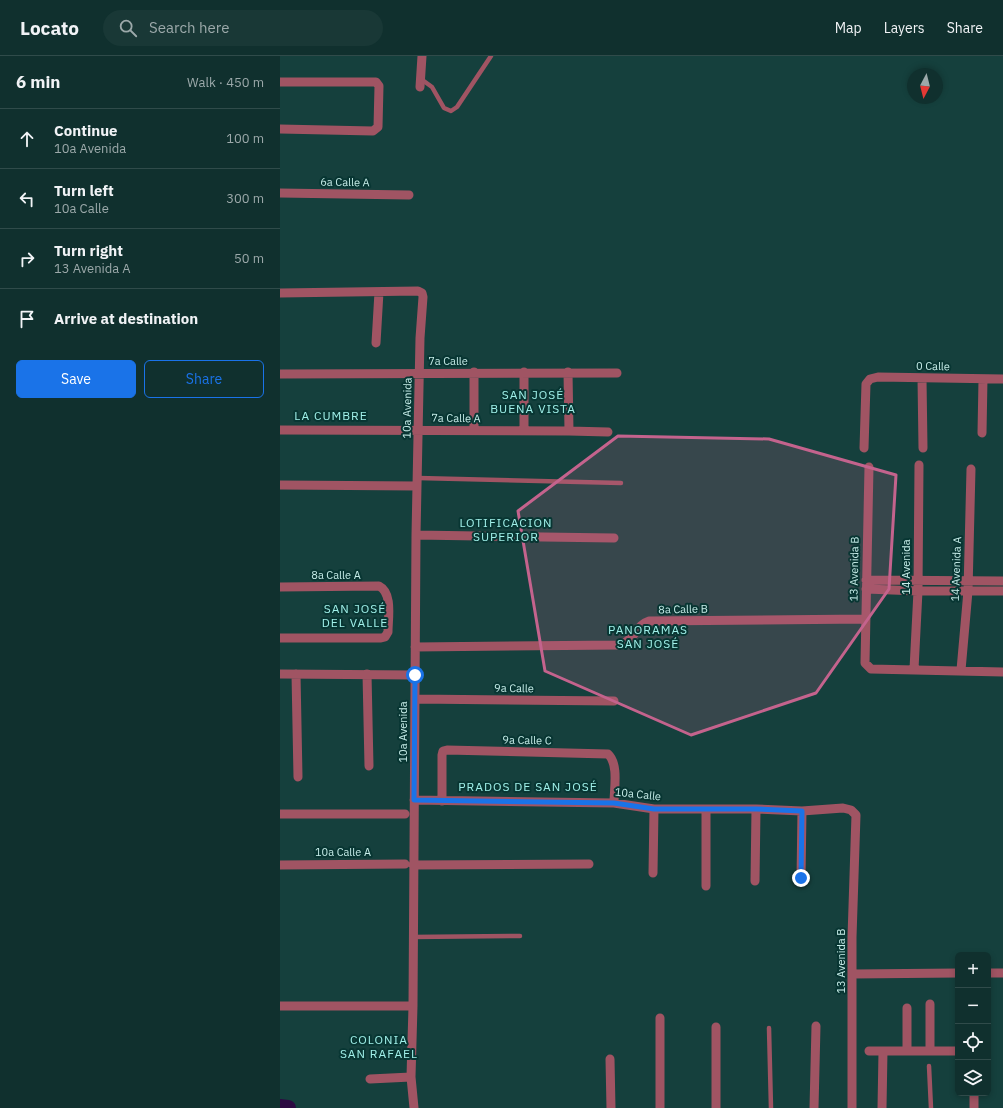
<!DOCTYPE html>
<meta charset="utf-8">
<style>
:root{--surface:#10302e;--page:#193836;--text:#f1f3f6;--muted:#9ca9aa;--line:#304b4a;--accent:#1a73e8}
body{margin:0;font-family:"IBM Plex Sans",sans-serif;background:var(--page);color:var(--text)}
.controls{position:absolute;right:12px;bottom:12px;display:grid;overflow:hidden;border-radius:6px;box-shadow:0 2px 6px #0003}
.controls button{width:36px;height:36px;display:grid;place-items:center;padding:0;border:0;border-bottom:1px solid var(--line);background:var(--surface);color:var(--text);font:20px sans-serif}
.compass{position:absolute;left:627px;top:12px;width:36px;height:36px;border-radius:50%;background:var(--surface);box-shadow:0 2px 6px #0003;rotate:187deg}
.stop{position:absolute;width:12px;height:12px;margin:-9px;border:3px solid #1a73e8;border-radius:50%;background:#fff}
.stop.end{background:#1a73e8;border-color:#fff;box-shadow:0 1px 4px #0008}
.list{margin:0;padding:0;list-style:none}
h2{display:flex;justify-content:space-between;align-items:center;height:52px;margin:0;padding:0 16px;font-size:17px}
h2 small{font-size:13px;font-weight:400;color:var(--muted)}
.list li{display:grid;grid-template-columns:26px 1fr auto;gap:12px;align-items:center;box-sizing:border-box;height:60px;padding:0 16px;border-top:1px solid var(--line)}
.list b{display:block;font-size:15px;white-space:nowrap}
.list p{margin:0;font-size:13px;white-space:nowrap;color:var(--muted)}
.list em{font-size:13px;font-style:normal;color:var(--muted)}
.actions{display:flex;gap:8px;padding:12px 16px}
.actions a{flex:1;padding:9px 0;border:1px solid var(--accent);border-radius:6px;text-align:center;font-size:14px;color:var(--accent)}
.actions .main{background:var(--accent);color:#fff}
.icon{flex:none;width:22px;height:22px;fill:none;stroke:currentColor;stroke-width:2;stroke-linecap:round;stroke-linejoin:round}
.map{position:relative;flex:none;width:723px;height:1052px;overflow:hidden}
header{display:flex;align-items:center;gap:24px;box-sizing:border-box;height:56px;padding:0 20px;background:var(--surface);border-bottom:1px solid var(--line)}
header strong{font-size:19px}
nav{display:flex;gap:22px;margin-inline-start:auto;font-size:14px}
.search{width:280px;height:36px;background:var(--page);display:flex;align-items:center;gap:10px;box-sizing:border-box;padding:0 14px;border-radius:22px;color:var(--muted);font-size:15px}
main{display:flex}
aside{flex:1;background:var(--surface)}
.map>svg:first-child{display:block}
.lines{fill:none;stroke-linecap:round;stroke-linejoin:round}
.river{stroke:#2c0a42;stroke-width:16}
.service{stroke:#a05463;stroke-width:4.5}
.minor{stroke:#a05463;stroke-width:9}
.route{stroke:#1a73e8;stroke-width:5}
.marked{fill:#c4638d;fill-opacity:0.2;stroke:#c4638d;stroke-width:3;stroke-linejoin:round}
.labels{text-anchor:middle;stroke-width:4;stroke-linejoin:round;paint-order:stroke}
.street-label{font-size:11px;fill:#c7ede9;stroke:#083633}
.neighbourhood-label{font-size:12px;letter-spacing:1px;fill:#a0f0e9;stroke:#083633}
</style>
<header>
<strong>Locato</strong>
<div class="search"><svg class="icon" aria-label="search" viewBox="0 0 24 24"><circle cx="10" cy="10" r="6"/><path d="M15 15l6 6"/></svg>Search here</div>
<nav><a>Map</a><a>Layers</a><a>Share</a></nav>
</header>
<main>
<aside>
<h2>6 min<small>Walk · 450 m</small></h2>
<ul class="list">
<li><svg class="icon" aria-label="ahead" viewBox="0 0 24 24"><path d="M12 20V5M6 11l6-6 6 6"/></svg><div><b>Continue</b><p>10a Avenida</p></div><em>100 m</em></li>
<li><svg class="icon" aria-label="left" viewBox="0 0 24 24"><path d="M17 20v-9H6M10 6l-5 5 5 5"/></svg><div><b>Turn left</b><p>10a Calle</p></div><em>300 m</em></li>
<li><svg class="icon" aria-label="right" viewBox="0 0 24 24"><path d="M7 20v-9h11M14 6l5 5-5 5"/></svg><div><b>Turn right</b><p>13 Avenida A</p></div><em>50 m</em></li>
<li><svg class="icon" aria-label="arrive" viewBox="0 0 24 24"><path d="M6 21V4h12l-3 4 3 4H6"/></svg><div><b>Arrive at destination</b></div></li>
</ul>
<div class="actions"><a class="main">Save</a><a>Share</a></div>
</aside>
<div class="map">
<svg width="723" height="1052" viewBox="0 0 723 1052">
<rect width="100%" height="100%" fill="#15403d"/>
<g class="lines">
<!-- river -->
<path class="river" d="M 0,1051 L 8,1052"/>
<!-- service -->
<path class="service" d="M 141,23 L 152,31 L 164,52 L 171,55 L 177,51 L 211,0
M 138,422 L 341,427
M 132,881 L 240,880
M 489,972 L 491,1052
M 649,1010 L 651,1052"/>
<!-- minor -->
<path class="minor" d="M 0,26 L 96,26 L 99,30 L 98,71 L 93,75 L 0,73
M 140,31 L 142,0
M 0,137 L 129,139
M 0,237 L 138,235 L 142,237 L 143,241 L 140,282 L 136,479 L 133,950 L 131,1021 L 134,1052
M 96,287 L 99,236
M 244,316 L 244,375
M 288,316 L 289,375
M 0,318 L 337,317
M 642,322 L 643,392
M 0,374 L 289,375 L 328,376
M 194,374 L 194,316
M 702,377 L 703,323
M 584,392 L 586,328 L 590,323 L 598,321 L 723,323
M 589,411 L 585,607 L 591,613 L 723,616
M 0,429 L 137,430
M 136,479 L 334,482
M 586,524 L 723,525
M 0,531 L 99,530 C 113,537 108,562 108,576 L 105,581 L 101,582 L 0,582
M 586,533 L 638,535 L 723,535
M 135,591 L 340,589 C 355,584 356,569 369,565 L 586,563
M 634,613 L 638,535 L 639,409
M 681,614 L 688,535 L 691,413
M 0,618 L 135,619
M 16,618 L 18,721
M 87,618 L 89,710
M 135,643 L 334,645
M 134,744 L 334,747 L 374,753 L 476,753 L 522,755 L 563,752 L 571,754 L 576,759 L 572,881 L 572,1052
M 162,745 L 162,699 L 163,695 L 167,694 L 328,698 C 339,708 334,733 334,747
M 426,754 L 426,830
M 0,758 L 125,758
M 0,809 L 125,808
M 133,809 L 309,808
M 373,817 L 374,753
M 521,822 L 522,755
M 475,825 L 476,753
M 708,917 L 723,917
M 573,918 L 678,917
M 0,950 L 133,950
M 627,952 L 627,995
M 380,962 L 380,1052
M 589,995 L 678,995
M 650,995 L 650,948
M 330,1003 L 331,1052
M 90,1023 L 131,1021
M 436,1052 L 436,971
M 534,1052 L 536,970
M 602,1052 L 603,995
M 694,1052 L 694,1037"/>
</g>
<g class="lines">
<!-- route -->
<path class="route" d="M 135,619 L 134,744 L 334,747 L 374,753 L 476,753 L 522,755 L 521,822"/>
</g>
<!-- marked area -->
<path class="marked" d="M 338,380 L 489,383 L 616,419 L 609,533 L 536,637 L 411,679 L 265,615 L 238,455 Z"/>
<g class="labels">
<!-- street labels -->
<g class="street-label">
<text transform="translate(65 126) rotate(1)" y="4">6a Calle A</text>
<text x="168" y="309">7a Calle</text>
<text transform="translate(653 310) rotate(1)" y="4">0 Calle</text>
<text transform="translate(127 352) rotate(-89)" y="4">10a Avenida</text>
<text transform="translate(176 362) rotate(1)" y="4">7a Calle A</text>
<text transform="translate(626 511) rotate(-90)" y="4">14 Avenida</text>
<text transform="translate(574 513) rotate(-89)" y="4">13 Avenida B</text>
<text transform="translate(676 513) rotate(-88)" y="4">14 Avenida A</text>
<text x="56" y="523">8a Calle A</text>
<text transform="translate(403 553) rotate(-1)" y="4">8a Calle B</text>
<text transform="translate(234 632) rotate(1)" y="4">9a Calle</text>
<text transform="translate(123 676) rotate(-90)" y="4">10a Avenida</text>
<text transform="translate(247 684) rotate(1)" y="4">9a Calle C</text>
<text transform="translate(358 738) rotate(6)" y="4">10a Calle</text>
<text x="63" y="800">10a Calle A</text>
<text transform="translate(561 905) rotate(-90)" y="4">13 Avenida B</text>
</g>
<!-- neighbourhood labels -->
<g class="neighbourhood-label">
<text x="253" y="343">SAN JOSÉ<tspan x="253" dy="14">BUENA VISTA</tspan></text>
<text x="51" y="364">LA CUMBRE</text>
<text x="226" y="471">LOTIFICACION<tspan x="226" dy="14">SUPERIOR</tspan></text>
<text x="75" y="557">SAN JOSÉ<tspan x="75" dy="14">DEL VALLE</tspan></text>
<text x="368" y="578">PANORAMAS<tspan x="368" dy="14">SAN JOSÉ</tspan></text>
<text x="248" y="735">PRADOS DE SAN JOSÉ</text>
<text x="99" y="988">COLONIA<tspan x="99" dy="14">SAN RAFAEL</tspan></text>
</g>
</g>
</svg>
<div class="controls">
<button>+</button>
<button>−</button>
<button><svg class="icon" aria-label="locate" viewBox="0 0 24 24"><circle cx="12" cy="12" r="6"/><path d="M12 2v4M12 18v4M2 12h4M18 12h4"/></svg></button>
<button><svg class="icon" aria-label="layers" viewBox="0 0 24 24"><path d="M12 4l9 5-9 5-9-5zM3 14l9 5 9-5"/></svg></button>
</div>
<svg class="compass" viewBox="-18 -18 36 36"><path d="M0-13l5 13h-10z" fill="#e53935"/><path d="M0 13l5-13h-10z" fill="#9ca9aa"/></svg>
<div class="stop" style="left:135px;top:619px"></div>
<div class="stop end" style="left:521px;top:822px"></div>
</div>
</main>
